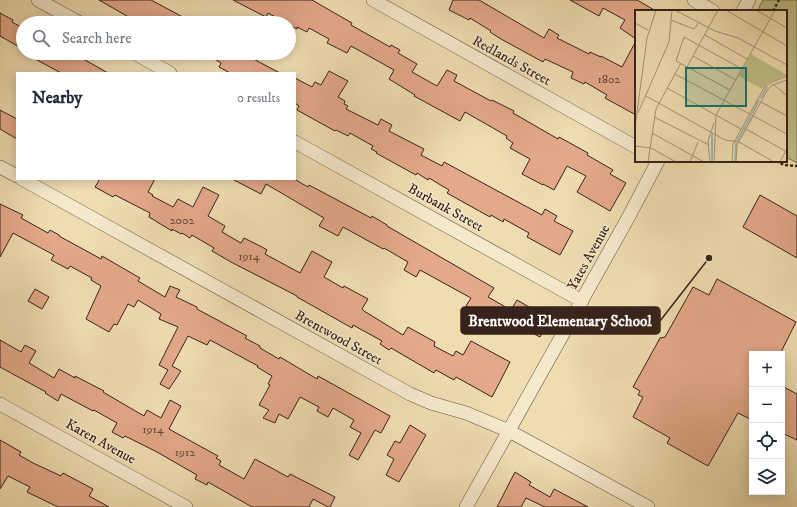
<!DOCTYPE html>
<meta charset="utf-8">
<style>
:root{--surface:#fff;--page:#f6f6f7;--text:#1f2937;--muted:#747a83;--line:#e0e1e3}
body{margin:0;font-family:"IM FELL DW Pica",serif;background:var(--page);color:var(--text)}
.controls{position:absolute;right:12px;bottom:12px;display:grid;overflow:hidden;border-radius:0px;box-shadow:0 2px 10px #0003}
.controls button{width:36px;height:36px;display:grid;place-items:center;padding:0;border:0;border-bottom:1px solid var(--line);background:var(--surface);color:var(--text);font:20px sans-serif}
.list{margin:0;padding:0;list-style:none}
h2{display:flex;justify-content:space-between;align-items:center;height:52px;margin:0;padding:0 16px;font-size:17px}
h2 small{font-size:13px;font-weight:400;color:var(--muted)}
.icon{flex:none;width:22px;height:22px;fill:none;stroke:currentColor;stroke-width:2;stroke-linecap:round;stroke-linejoin:round}
.map{position:relative;flex:none;width:797px;height:507px;overflow:hidden}
.search{position:absolute;background:var(--surface);box-shadow:0 2px 10px #0003;left:16px;top:16px;width:280px;height:44px;display:flex;align-items:center;gap:10px;box-sizing:border-box;padding:0 14px;border-radius:22px;color:var(--muted);font-size:15px}
.panel{position:absolute;background:var(--surface);box-shadow:0 2px 10px #0003;left:16px;top:72px;width:280px;height:108px;border-radius:0px}
.map>svg:first-child{display:block}
.green{fill:#bfbf88;stroke:#7b7152}
.building{fill:#e4a98a;stroke:#37231b}
.lines{fill:none;stroke-linecap:round;stroke-linejoin:round}
.street-casing{stroke:#655240;stroke-width:14}
.path{stroke:#37231b;stroke-width:2.5;stroke-dasharray:3 2;stroke-linecap:butt}
.street{stroke:#f5e9cc;stroke-width:13}
.labels{text-anchor:middle;stroke-width:3;stroke-linejoin:round;paint-order:stroke}
.number-label{font-size:12px;fill:#624437}
.street-label{font-size:14px;fill:#37231b;stroke:#f5e9cc}
.inset-river{fill:none;stroke:#9fb9b8;stroke-width:2}
.inset-road{fill:none;stroke:#a59375;stroke-width:1}
.view{fill:#0f766e;fill-opacity:0.15;stroke:#0f766e;stroke-width:2}
.inset-edge{fill:none;stroke:#37231b;stroke-width:2}
.leader{fill:none;stroke:#37231b;stroke-width:1.5}
.callout-dot{fill:#37231b;stroke:#f5e9cc;stroke-width:1.5}
.callout{fill:#37231b;stroke:#37231b;stroke-width:1.5}
.callout-label{font-size:15px;text-anchor:middle;font-weight:bold;fill:#fff}
</style>
<div class="map">
<svg width="797" height="507" viewBox="0 0 797 507">
<rect width="100%" height="100%" fill="#efddb1"/>
<filter id="stains"><feTurbulence type="fractalNoise" baseFrequency=".005" numOctaves="4"/><feColorMatrix values="0 0 0 0 .2 0 0 0 0 .09 0 0 0 0 .02 0 0 0 .5 -.17"/></filter>
<radialGradient id="worn" r=".72"><stop offset=".6" stop-color="#630" stop-opacity="0"/><stop offset="1" stop-color="#630" stop-opacity=".3"/></radialGradient>
<!-- green -->
<path class="green" d="M 763,0 L 797,0 L 797,163 L 786,157 L 786,11 L 757,11 Z"/>
<!-- building -->
<path class="building" d="M 99,0 L 151,0 L 194,23 L 139,23 Z
M 233,0 L 312,0 L 352,23 L 351,25 L 390,47 L 391,45 L 400,50 L 398,53 L 417,64 L 412,72 L 437,86 L 447,70 L 457,75 L 454,81 L 491,101 L 492,100 L 514,111 L 513,113 L 558,139 L 559,137 L 588,153 L 587,155 L 613,170 L 610,174 L 626,183 L 610,211 L 577,192 L 586,176 L 567,166 L 554,190 L 543,184 L 543,185 L 522,174 L 530,159 L 510,148 L 513,143 L 506,138 L 507,136 L 465,112 L 460,121 L 414,96 L 415,95 L 389,79 L 394,70 L 351,46 L 347,53 L 327,43 L 329,39 L 309,28 L 307,32 L 297,27 L 297,29 L 289,25 L 289,23 L 286,23 L 268,13 L 266,17 Z
M 453,0 L 479,0 L 544,38 L 549,29 L 559,35 L 557,38 L 589,54 L 590,52 L 601,57 L 601,56 L 622,67 L 636,41 L 636,115 L 605,98 L 607,95 L 585,82 L 584,84 L 571,78 L 573,72 L 545,59 L 543,62 L 501,39 L 490,32 L 491,31 L 470,18 L 469,20 L 449,10 Z
M 570,0 L 637,0 L 656,11 L 636,11 L 636,39 L 620,28 L 625,20 L 603,8 L 599,16 Z
M 0,13 L 13,20 L 12,22 L 23,28 L 23,49 L 0,36 Z
M 24,53 L 63,53 L 76,60 L 78,56 L 108,73 L 61,73 Z
M 205,53 L 242,53 L 280,73 L 230,73 L 219,67 L 221,63 Z
M 329,71 L 348,81 L 338,97 L 345,101 L 344,104 L 348,106 L 346,109 L 378,125 L 381,119 L 392,125 L 389,131 L 424,149 L 421,155 L 442,166 L 444,162 L 542,215 L 545,209 L 557,216 L 554,221 L 573,231 L 560,255 L 527,237 L 529,233 L 504,219 L 503,222 L 491,215 L 490,217 L 447,193 L 449,190 L 429,178 L 428,180 L 417,173 L 416,175 L 376,153 L 377,152 L 371,149 L 373,146 L 350,133 L 348,136 L 336,130 L 335,131 L 297,110 L 299,106 L 295,103 L 295,78 L 312,87 L 315,82 L 321,85 Z
M 0,110 L 17,119 L 17,139 L 0,129 Z
M 100,179 L 155,179 L 148,192 L 153,195 L 152,196 L 173,207 L 178,199 L 193,207 L 203,187 L 219,195 L 208,216 L 225,226 L 222,232 L 241,243 L 244,238 L 262,247 L 267,250 L 265,254 L 300,273 L 312,251 L 332,262 L 324,277 L 343,288 L 344,286 L 368,299 L 362,309 L 364,311 L 403,335 L 408,327 L 435,342 L 434,346 L 453,356 L 456,351 L 463,355 L 471,341 L 510,362 L 507,368 L 492,397 L 456,377 L 454,380 L 436,370 L 434,373 L 391,348 L 389,350 L 380,344 L 382,341 L 353,325 L 352,328 L 297,297 L 297,296 L 231,262 L 212,251 L 214,248 L 192,235 L 190,238 L 182,233 L 181,234 L 172,229 L 172,231 L 149,217 L 150,213 L 115,195 L 113,197 L 95,187 Z
M 232,179 L 294,179 L 308,187 L 309,185 L 371,218 L 372,216 L 387,225 L 387,226 L 494,288 L 488,297 L 511,310 L 517,300 L 550,319 L 540,337 L 522,328 L 520,333 L 494,319 L 493,321 L 466,306 L 471,298 L 420,270 L 416,277 L 404,270 L 408,262 L 384,248 L 383,249 L 343,227 L 338,236 L 319,226 L 324,218 L 266,184 L 261,194 Z
M 760,195 L 797,216 L 797,258 L 743,227 Z
M 0,204 L 23,215 L 21,218 L 48,233 L 50,230 L 59,235 L 59,236 L 101,259 L 102,256 L 140,278 L 138,281 L 165,297 L 170,286 L 180,290 L 176,297 L 197,307 L 197,309 L 247,336 L 245,338 L 260,346 L 260,348 L 279,359 L 280,357 L 317,379 L 318,376 L 390,416 L 381,433 L 375,430 L 358,460 L 349,455 L 361,433 L 350,427 L 354,420 L 333,408 L 328,417 L 317,411 L 319,407 L 300,397 L 288,419 L 279,414 L 275,423 L 263,418 L 269,410 L 259,405 L 270,385 L 268,384 L 272,376 L 257,367 L 258,366 L 210,340 L 207,345 L 188,336 L 172,366 L 181,371 L 169,389 L 160,384 L 168,370 L 159,365 L 178,327 L 159,319 L 161,314 L 138,300 L 134,307 L 128,304 L 117,325 L 114,324 L 109,332 L 86,319 L 101,286 L 91,280 L 92,278 L 70,266 L 68,269 L 51,260 L 54,255 L 13,233 L 0,257 Z
M 717,279 L 796,322 L 780,354 L 752,354 L 752,420 L 738,413 L 708,466 L 667,443 L 670,438 L 633,417 L 643,397 L 638,395 L 640,391 L 633,387 L 660,338 L 665,337 L 693,287 L 709,295 Z
M 35,289 L 49,297 L 42,309 L 28,301 Z
M 0,340 L 21,352 L 25,345 L 36,351 L 29,363 L 54,378 L 59,369 L 75,378 L 75,376 L 104,391 L 103,392 L 144,416 L 147,410 L 161,418 L 170,400 L 181,406 L 169,429 L 218,456 L 216,458 L 221,461 L 219,465 L 244,479 L 255,459 L 288,477 L 290,474 L 335,497 L 330,507 L 328,507 L 313,499 L 309,507 L 252,507 L 208,482 L 207,485 L 195,479 L 197,475 L 157,452 L 125,436 L 123,438 L 112,432 L 117,423 L 94,410 L 93,411 L 61,394 L 58,401 L 45,393 L 46,392 L 0,367 Z
M 782,386 L 797,394 L 797,440 L 782,433 Z
M 410,425 L 426,435 L 399,482 L 386,475 L 394,459 L 387,455 L 395,441 L 400,443 Z
M 0,440 L 21,452 L 19,455 L 33,463 L 61,476 L 63,473 L 93,489 L 89,496 L 109,507 L 58,507 L 27,492 L 30,487 L 8,476 L 0,489 Z
M 515,472 L 531,482 L 529,485 L 550,497 L 554,489 L 588,507 L 545,507 L 526,498 L 521,507 L 497,507 Z"/>
<g class="lines">
<defs>
<path id="street" d="M 38,0 L 80,23
M 373,0 L 636,147
M 694,0 L 713,11
M 743,11 L 749,0
M 134,53 L 170,73
M 295,142 L 582,301
M 0,167 L 17,176
M 22,179 L 410,394 L 431,403 L 466,413 L 509,431 L 648,507
M 0,404 L 186,507
M 466,507 L 628,218 L 658,161"/>
</defs>
<!-- street casing -->
<use href="#street" class="street-casing"/>
<!-- path -->
<path class="path" d="M 773,11 L 779,0
M 776,161 L 784,165 L 797,166"/>
<!-- street -->
<use href="#street" class="street"/>
</g>
<g class="labels">
<!-- number labels -->
<g class="number-label">
<text x="609" y="83">1802</text>
<text x="182" y="224">2002</text>
<text x="249" y="260">1914</text>
<text x="153" y="433">1914</text>
<text x="185" y="456">1912</text>
</g>
<!-- street labels -->
<g class="street-label">
<text transform="translate(512 60) rotate(29)" y="5">Redlands Street</text>
<text transform="translate(446 207) rotate(29)" y="5">Burbank Street</text>
<text transform="translate(588 257) rotate(-61)" y="5">Yates Avenue</text>
<text transform="translate(339 337) rotate(29)" y="5">Brentwood Street</text>
<text transform="translate(101 441) rotate(29)" y="5">Karen Avenue</text>
</g>
</g>
<!-- overview -->
<g transform="translate(635 10)">
<rect width="152" height="152" fill="#efddb1"/>
<path d="M 116,44 L 152,65 L 133,73 L 127,79 L 104,66 Z" fill="#bfbf88"/>
<path class="inset-river" d="M 126,88 L 132,77M 117,104 L 124,90M 102,131 L 116,106M 77,152 L 77,124M 100,152 L 101,133"/>
<path class="inset-road" d="M 40,0 L 80,21 L 103,28 L 152,55M 91,0 L 152,36M 121,0 L 152,18M 36,10 L 59,19 L 64,12M 0,13 L 13,20M 70,25 L 112,49M 58,46 L 101,70M 52,57 L 83,0M 40,64 L 152,124M 139,75 L 152,86M 32,78 L 106,119M 95,80 L 41,51 L 49,27 L 107,59M 11,86 L 90,130 L 104,132 L 139,152M 126,92 L 152,106M 3,103 L 34,32 L 37,0M 19,107 L 74,135M 0,117 L 12,28 L 21,0M 111,119 L 152,142M 17,123 L 69,152M 0,136 L 16,138 L 41,152M 13,152 L 21,99 L 46,53M 55,152 L 63,132M 75,152 L 73,131 L 79,113M 79,152 L 81,105 L 140,0M 97,152 L 98,134 L 129,78 L 135,73 L 152,66M 101,152 L 102,135 L 132,81 L 137,75 L 152,70M 145,152 L 152,139"/>
<path class="view" d="M 51,58 L 111,58 L 111,96 L 51,96 Z"/>
<rect width="152" height="152" class="inset-edge"/>
</g>
<!-- callouts -->
<path class="leader" d="M709 258L660 321"/>
<circle class="callout-dot" cx="709" cy="258" r="4"/>
<rect class="callout" x="461" y="307" width="199" height="27" rx="4"/>
<g class="callout-label">
<text x="560" y="326">Brentwood Elementary School</text>
</g>
<rect width="100%" height="100%" filter="url(#stains)"/>
<rect width="100%" height="100%" fill="url(#worn)"/>
</svg>
<div class="controls">
<button>+</button>
<button>−</button>
<button><svg class="icon" aria-label="locate" viewBox="0 0 24 24"><circle cx="12" cy="12" r="6"/><path d="M12 2v4M12 18v4M2 12h4M18 12h4"/></svg></button>
<button><svg class="icon" aria-label="layers" viewBox="0 0 24 24"><path d="M12 4l9 5-9 5-9-5zM3 14l9 5 9-5"/></svg></button>
</div>
<div class="search"><svg class="icon" aria-label="search" viewBox="0 0 24 24"><circle cx="10" cy="10" r="6"/><path d="M15 15l6 6"/></svg>Search here</div>
<section class="panel">
<h2>Nearby<small>0 results</small></h2>
<ul class="list">
</ul>
</section>
</div>
